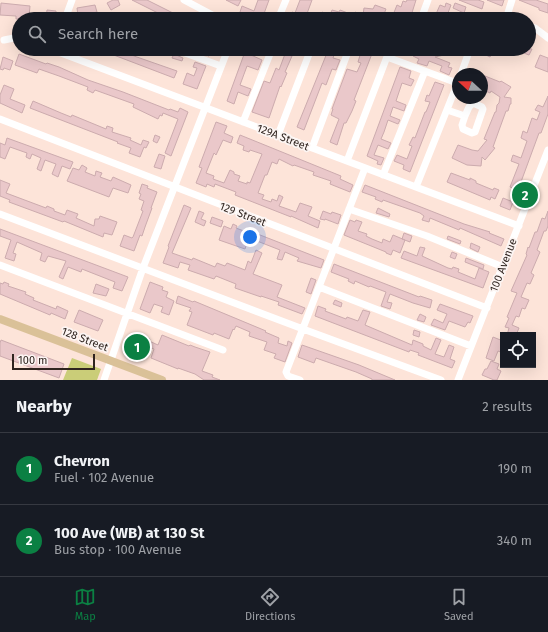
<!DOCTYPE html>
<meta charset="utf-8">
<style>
:root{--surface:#171b24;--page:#242831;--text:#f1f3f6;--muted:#9ea1a6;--line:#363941;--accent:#0b8043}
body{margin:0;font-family:"Fira Sans",sans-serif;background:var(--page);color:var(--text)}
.controls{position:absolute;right:12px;bottom:12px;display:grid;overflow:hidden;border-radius:0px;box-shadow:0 4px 16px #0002}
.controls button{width:36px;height:36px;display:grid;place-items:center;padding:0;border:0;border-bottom:1px solid var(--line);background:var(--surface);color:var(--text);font:20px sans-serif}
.compass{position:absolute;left:452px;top:68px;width:36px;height:36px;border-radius:50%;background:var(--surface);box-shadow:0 4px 16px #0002;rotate:291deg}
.scale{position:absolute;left:12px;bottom:10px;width:83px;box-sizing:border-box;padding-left:4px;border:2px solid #2f241f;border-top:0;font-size:11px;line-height:14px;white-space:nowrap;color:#2f241f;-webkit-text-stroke:3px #fcf5f3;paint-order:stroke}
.you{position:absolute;left:250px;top:237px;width:14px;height:14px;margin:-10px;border:3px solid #fff;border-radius:50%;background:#1a73e8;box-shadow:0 0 0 6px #1a73e833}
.badge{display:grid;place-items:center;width:26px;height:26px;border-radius:50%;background:var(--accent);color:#fff;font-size:13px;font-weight:700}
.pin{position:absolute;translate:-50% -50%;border:2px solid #fff;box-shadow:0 1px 4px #0006}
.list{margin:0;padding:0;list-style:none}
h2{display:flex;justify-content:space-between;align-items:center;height:52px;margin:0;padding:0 16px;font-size:17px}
h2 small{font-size:13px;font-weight:400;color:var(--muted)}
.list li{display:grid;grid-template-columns:26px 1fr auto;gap:12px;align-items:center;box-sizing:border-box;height:72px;padding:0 16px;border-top:1px solid var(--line)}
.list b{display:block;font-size:15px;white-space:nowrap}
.list p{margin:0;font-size:13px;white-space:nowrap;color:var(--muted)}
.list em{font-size:13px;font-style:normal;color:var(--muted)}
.icon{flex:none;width:22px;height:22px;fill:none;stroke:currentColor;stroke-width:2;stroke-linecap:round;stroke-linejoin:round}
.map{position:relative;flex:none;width:548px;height:380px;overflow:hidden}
.search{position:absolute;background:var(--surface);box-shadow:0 4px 16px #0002;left:12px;right:12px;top:12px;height:44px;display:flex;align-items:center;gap:10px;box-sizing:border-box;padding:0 14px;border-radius:22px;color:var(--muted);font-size:15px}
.sheet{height:196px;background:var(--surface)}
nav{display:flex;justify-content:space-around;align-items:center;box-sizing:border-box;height:56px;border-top:1px solid var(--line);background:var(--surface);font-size:11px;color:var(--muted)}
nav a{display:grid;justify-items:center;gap:2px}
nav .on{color:var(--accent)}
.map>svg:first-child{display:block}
.green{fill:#cacd78}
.building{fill:#eac8ca;stroke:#ccabae}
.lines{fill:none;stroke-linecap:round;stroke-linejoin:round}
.minor{stroke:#fff;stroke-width:7}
.major{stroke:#dac198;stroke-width:8}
.labels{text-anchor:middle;stroke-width:3.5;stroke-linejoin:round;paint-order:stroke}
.street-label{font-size:11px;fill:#2f241f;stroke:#fcf5f3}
</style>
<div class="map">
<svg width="548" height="380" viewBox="0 0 548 380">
<rect width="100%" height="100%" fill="#fde4d9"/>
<!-- green -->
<path class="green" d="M 72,358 L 101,369 L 97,380 L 63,380 Z"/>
<!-- building -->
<path class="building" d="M 113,0 L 118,0 L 120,5 L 111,10 L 107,3 Z
M 132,0 L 147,0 L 185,19 L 170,19 Z
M 226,0 L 241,0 L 238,6 Z
M 258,0 L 269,0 L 262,19 L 251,19 L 252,17 L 240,12 L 242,6 L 254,11 Z
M 300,0 L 312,0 L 305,19 L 289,19 L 292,12 L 295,13 Z
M 407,0 L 416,0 L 410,19 L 394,19 L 395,16 L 393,15 L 397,5 L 401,7 L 403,1 L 406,2 Z
M 459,0 L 478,0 L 484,2 L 482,9 Z
M 487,0 L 504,0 L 502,6 Z
M 519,0 L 536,0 L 548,4 L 548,13 L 539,10 L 539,8 Z
M 1,3 L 30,6 L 29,17 L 23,16 L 23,19 L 16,19 L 16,16 L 0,15 Z
M 446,3 L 451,5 L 446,18 L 436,14 L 440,5 L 445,7 Z
M 455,3 L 466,7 L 464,13 L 453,8 Z
M 95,5 L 97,12 L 78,16 L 77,8 Z
M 375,5 L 386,9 L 382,19 L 319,19 L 322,12 L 330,15 L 332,10 L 339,12 L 340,10 L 353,15 L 355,12 L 363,15 L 364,8 L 373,9 Z
M 47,10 L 56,11 L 56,19 L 46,19 Z
M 98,49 L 116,49 L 124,52 L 125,49 L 130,51 L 129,53 L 134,56 L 177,71 L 174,78 Z
M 202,49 L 212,49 L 209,56 L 201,53 Z
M 246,49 L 254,49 L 251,55 L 262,60 L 258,70 L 247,66 L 240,85 L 251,89 L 248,96 L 238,92 L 234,104 L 227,101 Z
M 366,49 L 373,51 L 354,100 L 356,101 L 352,111 L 346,123 L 344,123 L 337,145 L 330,142 L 339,119 L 331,115 L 333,109 L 332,109 L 347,69 L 357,72 L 361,63 L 358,62 L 361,52 L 365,53 Z
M 416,49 L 420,51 L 421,49 L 428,49 L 444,55 L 435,57 L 450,63 L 448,67 L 452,68 L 449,75 L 440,71 L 442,66 L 429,61 L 427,66 L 417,63 L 419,59 L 413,56 Z
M 449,49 L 464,49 L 464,51 L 450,54 Z
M 486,49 L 494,49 L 490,57 L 484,54 Z
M 511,49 L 532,49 L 529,55 L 516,50 L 514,55 L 509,54 Z
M 327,53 L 334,55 L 333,58 L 340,60 L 336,70 L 332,69 L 326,85 L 322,83 L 304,130 L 297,127 Z
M 19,54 L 46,64 L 47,63 L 59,67 L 88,80 L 123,92 L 169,110 L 170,109 L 178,112 L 180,108 L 188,112 L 171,156 L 165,153 L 178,119 L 163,113 L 162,116 L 160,115 L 158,119 L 133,107 L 134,104 L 95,90 L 93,93 L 87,90 L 88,87 L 59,76 L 39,69 L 37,73 L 15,65 Z
M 174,54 L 183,58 L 182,61 L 172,58 Z
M 285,54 L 292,56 L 285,72 L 287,73 L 281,87 L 280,86 L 269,118 L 252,112 L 264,81 L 270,83 L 276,68 L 279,70 Z
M 540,55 L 548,58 L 548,72 L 535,67 Z
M 3,57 L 13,61 L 10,70 L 4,68 L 3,70 L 0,69 Z
M 195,62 L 206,66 L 197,89 L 183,84 L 187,73 L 194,76 L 197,68 L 193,67 Z
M 400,67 L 411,71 L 409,78 L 414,80 L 411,86 L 402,83 L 396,101 L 406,105 L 404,111 L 393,107 L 390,116 L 400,120 L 398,124 L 388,120 L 384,132 L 381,139 L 391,143 L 388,149 L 378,145 L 374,155 L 384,158 L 381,165 L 377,164 L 378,161 L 367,156 Z
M 485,76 L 500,82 L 501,81 L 511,87 L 504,97 L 511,98 L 511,104 L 510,104 L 508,111 L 506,111 L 498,133 L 493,147 L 495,148 L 485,160 L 482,157 L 481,166 L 467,165 L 452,158 L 458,145 L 472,150 L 478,151 L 487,140 L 484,139 L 495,112 L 496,112 L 497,105 L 499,103 L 500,97 L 491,91 L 490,93 L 482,89 L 482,84 Z
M 435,82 L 444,85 L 410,172 L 403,169 L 404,165 L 394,161 L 397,155 L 407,159 L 412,146 L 409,145 L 413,137 L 415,138 L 425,112 L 426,112 L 430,102 L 425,101 L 427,95 L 429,96 Z
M 4,85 L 14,89 L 10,99 L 25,105 L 22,113 L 0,103 L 0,95 Z
M 548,96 L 548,114 L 541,133 L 539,133 L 518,190 L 510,187 L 519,164 L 511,161 L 513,155 L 521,158 L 527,141 L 521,138 L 523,131 L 527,133 L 532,118 L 537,120 L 540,112 L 535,110 L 538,105 L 543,107 Z
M 33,101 L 61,113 L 71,117 L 72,115 L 106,129 L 107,126 L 113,128 L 112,132 L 131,138 L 130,140 L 141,145 L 143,140 L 149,142 L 146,148 L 144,147 L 140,157 L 129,153 L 131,148 L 117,143 L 118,142 L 30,108 Z
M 216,122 L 227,126 L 224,133 L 233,137 L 231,143 L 223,140 L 216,155 L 214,153 L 206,173 L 214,176 L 213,179 L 224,183 L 230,170 L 234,172 L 234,174 L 240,176 L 238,181 L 247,184 L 247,182 L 250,183 L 262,154 L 250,150 L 249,152 L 243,150 L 244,146 L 237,143 L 240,135 L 341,176 L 340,179 L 353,185 L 350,192 L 330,184 L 331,181 L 313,175 L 314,172 L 294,165 L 293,166 L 279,159 L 277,164 L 272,162 L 267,175 L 265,175 L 258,193 L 264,195 L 262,199 L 271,202 L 272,199 L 277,201 L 279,195 L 283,197 L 279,206 L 296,212 L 300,203 L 312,207 L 308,216 L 320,221 L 318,228 L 291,216 L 291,217 L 235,195 L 236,192 L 215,184 L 214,187 L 207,184 L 206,187 L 196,183 L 202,168 L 199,167 Z
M 155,135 L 160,137 L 157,143 L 153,141 Z
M 7,138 L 73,162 L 70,169 L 62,166 L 58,177 L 52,174 L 56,164 L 45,160 L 41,171 L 37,169 L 41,158 L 32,154 L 30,159 L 26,157 L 27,153 L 10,147 L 5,159 L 0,157 L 0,143 L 5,145 Z
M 159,154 L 165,156 L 161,169 L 154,167 Z
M 82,165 L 87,168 L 85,172 L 95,176 L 96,171 L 102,173 L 100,177 L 111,181 L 113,177 L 131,185 L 128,193 L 113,188 L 109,197 L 67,181 L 73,168 L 79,170 Z
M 451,173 L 470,180 L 470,178 L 476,181 L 476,183 L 493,190 L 494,188 L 499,190 L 495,199 L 491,197 L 490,200 L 447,182 Z
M 0,180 L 10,184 L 6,193 L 46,208 L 47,206 L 54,209 L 54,211 L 65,215 L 67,210 L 78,214 L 76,218 L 94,226 L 95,219 L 99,219 L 100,216 L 117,222 L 112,235 L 104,233 L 103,237 L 64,221 L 63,222 L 9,202 L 10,200 L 0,196 Z
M 142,184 L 148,186 L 147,188 L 157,192 L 151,208 L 152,208 L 145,227 L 142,236 L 140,235 L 134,251 L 120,246 L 124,235 L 132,238 L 133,237 L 143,211 L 141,210 L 144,201 L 139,199 L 141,194 L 139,193 Z
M 365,185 L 464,224 L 490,232 L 489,233 L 504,239 L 501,246 L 460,228 L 459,230 L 430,218 L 429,222 L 422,220 L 424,216 L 420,213 L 383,200 L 382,202 L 375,199 L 376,197 L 362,192 Z
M 503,198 L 513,202 L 510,210 L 500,206 Z
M 184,205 L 191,208 L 172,253 L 192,260 L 193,258 L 215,267 L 217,263 L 225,266 L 227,263 L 245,270 L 248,261 L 251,263 L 256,250 L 262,253 L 253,274 L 282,285 L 277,297 L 305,308 L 302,314 L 278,305 L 279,302 L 261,296 L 261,297 L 235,288 L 236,284 L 216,276 L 214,279 L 188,270 L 190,265 L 180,262 L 178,268 L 163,263 L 169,247 L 168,246 Z
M 378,208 L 390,214 L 389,217 L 376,213 Z
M 199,211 L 204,213 L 201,219 L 206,221 L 204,226 L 195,222 Z
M 323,211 L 331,214 L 332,212 L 341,215 L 338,224 L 325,219 L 325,220 L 320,219 Z
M 548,211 L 548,226 L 546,231 L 544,231 L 537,250 L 540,252 L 531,273 L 534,275 L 530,284 L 527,283 L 521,297 L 529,300 L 525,309 L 522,308 L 519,317 L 516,316 L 512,325 L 519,328 L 516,335 L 507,335 L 509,328 L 505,327 L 509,318 L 507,317 L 517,293 L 511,291 L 527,255 L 526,254 L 528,247 L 529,248 L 535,232 L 537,232 L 542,218 L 545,219 Z
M 212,217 L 223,221 L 221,227 L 210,223 Z
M 350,220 L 355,222 L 356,220 L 362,222 L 358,231 L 367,234 L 366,236 L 372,239 L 382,243 L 383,239 L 390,242 L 393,235 L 405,240 L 400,253 L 393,250 L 391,255 L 386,253 L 386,252 L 344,235 Z
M 233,224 L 237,226 L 236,228 L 254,235 L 255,233 L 324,260 L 321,268 L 297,261 L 299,258 L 285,252 L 282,260 L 277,259 L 280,250 L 257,241 L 256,243 L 248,240 L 245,249 L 219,240 L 224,226 L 231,229 Z
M 0,229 L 128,277 L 122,291 L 113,288 L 115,282 L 82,269 L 81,272 L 68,267 L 63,279 L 59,277 L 66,261 L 48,256 L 45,262 L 40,260 L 42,253 L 17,242 L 13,253 L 16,254 L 14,261 L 5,258 L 11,240 L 0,236 Z
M 404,233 L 412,236 L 410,242 L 402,239 Z
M 448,236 L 461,241 L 460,244 L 447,239 Z
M 471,243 L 480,247 L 478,252 L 470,248 Z
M 420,247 L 425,248 L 422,256 L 448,268 L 452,269 L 453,267 L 459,269 L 458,272 L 475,279 L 479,268 L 489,272 L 483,288 L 401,258 L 404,251 L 417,256 Z
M 452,252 L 457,254 L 455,259 L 450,257 Z
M 466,258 L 484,265 L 483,269 L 465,262 Z
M 334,264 L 419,297 L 420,296 L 432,300 L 430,308 L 413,303 L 390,294 L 387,302 L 392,303 L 390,309 L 381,306 L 386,292 L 370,286 L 369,287 L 355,281 L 354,284 L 348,281 L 349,279 L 331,272 Z
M 311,278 L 316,280 L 311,294 L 306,292 Z
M 4,282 L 9,284 L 8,286 L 26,292 L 25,294 L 34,298 L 33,300 L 56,309 L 57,306 L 68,311 L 65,319 L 51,313 L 50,315 L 0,294 L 0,283 L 3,284 Z
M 150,282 L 163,287 L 162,290 L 168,292 L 166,297 L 174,301 L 169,315 L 161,312 L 163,307 L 154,304 L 150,313 L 140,309 Z
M 96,284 L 109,289 L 106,296 L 93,293 Z
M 178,296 L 193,302 L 194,301 L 266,331 L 265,332 L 279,338 L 278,343 L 287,346 L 288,341 L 292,343 L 285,362 L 274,358 L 276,354 L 264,350 L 267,342 L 249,336 L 250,332 L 236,326 L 234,330 L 233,329 L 229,339 L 214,333 L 213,335 L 187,325 L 192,312 L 189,311 L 191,308 L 176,303 Z
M 335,300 L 342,303 L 341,307 L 333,304 Z
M 440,304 L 473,316 L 470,323 L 468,322 L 465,327 L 449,321 L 445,330 L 431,325 L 434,319 L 443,323 L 447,314 L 437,310 Z
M 318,306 L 326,309 L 325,311 L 346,319 L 347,317 L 358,321 L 363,310 L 370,312 L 365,325 L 412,345 L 413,340 L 423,344 L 423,346 L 431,350 L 436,338 L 441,340 L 435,354 L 444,357 L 449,345 L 454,347 L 450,359 L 455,361 L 452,368 L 418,355 L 419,353 L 410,350 L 409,352 L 315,316 Z
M 79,310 L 103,320 L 98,331 L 74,322 Z
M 420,314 L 426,317 L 424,322 L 417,320 Z
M 414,330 L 420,332 L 419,337 L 413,335 Z
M 139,335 L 150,339 L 149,341 L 158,345 L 162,335 L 189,346 L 190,345 L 195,347 L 210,352 L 202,371 L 213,375 L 212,377 L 220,380 L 204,380 L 195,374 L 178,368 L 178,369 L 151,358 L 154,349 L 142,344 L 137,358 L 130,355 L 135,341 L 137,342 Z
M 493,337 L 503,341 L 503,353 L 498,351 L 494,361 L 486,358 Z
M 1,340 L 64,364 L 59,378 L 0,356 L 0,343 Z
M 302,345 L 359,365 L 395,380 L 372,380 L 372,379 L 356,372 L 316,358 L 314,363 L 298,357 Z
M 491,361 L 499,364 L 497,369 L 501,371 L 497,380 L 494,380 L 482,375 L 485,369 L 487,369 Z"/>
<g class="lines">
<!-- minor -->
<path class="minor" d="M 184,0 L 220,19
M 65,19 L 72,0
M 278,19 L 286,0
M 421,19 L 428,0
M 506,19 L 512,0
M 529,27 L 535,28 L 548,38
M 4,40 L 14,38 L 19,40
M 47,49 L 53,50 L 519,226
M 174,49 L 221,66
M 387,57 L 457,83
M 461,74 L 470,49
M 447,110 L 465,116 L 462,125 L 463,129 L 472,133 L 475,132 L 483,109 L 482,107 L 473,103 L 469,107 L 465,116
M 0,119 L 487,308
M 243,122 L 272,49
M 278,135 L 311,49
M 312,148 L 349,49
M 347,161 L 390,49
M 383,175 L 425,71
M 416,187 L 458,82
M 349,209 L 427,236 L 503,267
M 0,214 L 303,329 L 441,380
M 0,265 L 223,350
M 319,287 L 471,346
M 104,380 L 143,268 L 228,49
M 300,380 L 288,376 L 286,372 L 365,168
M 458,380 L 548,150"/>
<!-- major -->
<path class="major" d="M 0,319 L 162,380"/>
</g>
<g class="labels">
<!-- street labels -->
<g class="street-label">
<text transform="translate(283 137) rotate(21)" y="4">129A Street</text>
<text transform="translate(243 214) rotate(21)" y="4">129 Street</text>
<text transform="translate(503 265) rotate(-69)" y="4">100 Avenue</text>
<text transform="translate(85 339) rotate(21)" y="4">128 Street</text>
</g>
</g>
</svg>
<div class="controls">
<button><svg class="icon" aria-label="locate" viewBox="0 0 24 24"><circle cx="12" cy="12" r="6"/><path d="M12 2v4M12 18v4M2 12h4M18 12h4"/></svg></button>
</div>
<svg class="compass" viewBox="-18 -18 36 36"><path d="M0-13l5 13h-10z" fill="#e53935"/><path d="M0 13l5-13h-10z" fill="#9ea1a6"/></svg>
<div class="scale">100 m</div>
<div class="you"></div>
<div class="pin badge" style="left:137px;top:347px">1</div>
<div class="pin badge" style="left:525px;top:195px">2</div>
<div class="search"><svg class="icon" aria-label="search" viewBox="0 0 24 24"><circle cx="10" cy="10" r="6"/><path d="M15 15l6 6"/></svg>Search here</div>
</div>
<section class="sheet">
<h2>Nearby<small>2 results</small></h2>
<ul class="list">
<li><span class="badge">1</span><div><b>Chevron</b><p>Fuel · 102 Avenue</p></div><em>190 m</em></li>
<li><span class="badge">2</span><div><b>100 Ave (WB) at 130 St</b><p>Bus stop · 100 Avenue</p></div><em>340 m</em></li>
</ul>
</section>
<nav>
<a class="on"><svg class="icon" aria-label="map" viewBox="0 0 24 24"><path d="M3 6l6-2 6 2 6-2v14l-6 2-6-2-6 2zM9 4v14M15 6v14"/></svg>Map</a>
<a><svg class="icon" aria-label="directions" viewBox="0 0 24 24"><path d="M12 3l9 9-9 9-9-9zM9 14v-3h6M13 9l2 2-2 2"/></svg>Directions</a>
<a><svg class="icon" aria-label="saved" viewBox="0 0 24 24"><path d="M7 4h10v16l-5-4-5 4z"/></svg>Saved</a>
</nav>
